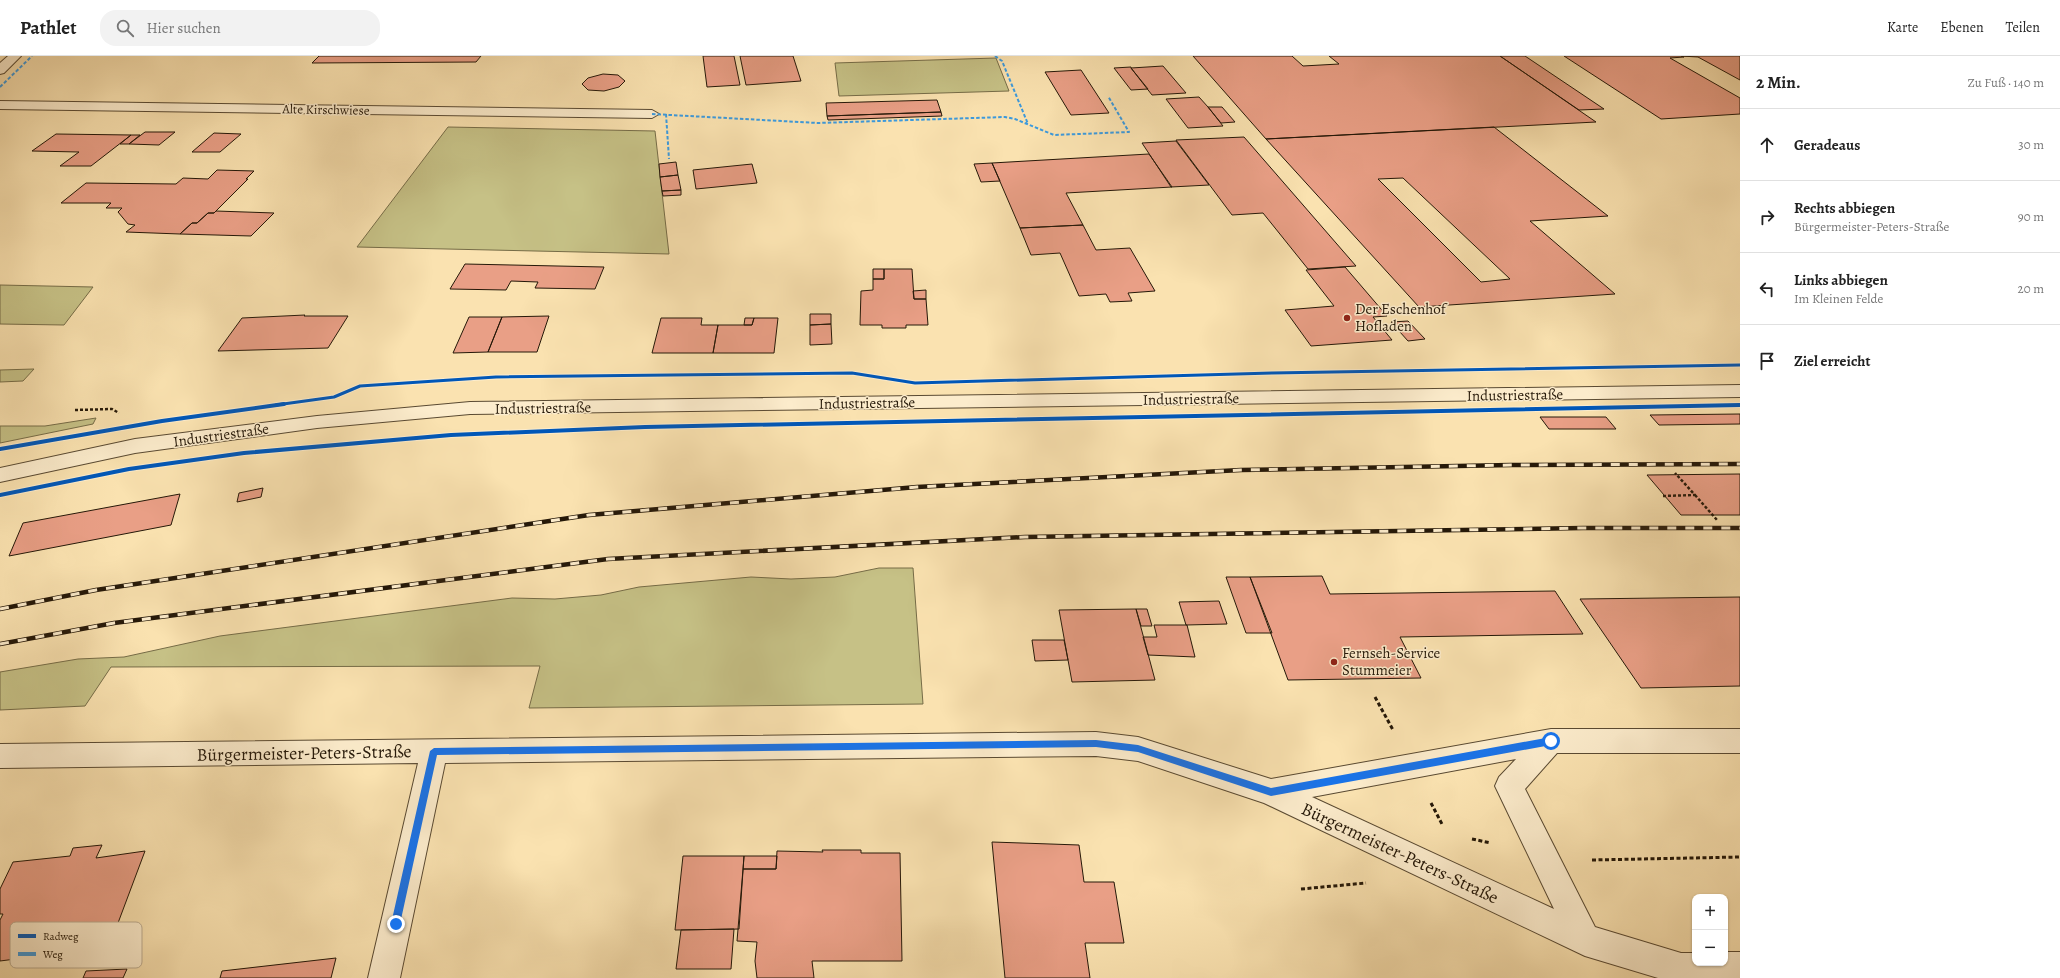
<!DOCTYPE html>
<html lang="de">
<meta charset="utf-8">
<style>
:root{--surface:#fff;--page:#f2f2f2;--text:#222;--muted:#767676;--line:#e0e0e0}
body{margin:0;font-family:Alegreya,serif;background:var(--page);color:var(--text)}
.controls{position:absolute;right:12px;bottom:12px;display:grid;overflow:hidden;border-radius:8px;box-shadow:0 1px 3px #0004}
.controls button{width:36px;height:36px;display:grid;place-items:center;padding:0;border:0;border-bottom:1px solid var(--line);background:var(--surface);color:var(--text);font:20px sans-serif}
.stop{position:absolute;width:12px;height:12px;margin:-9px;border:3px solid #1a73e8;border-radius:50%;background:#fff}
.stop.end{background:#1a73e8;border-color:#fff;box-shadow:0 1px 4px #0008}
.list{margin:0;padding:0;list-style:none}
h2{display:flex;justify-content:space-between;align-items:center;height:52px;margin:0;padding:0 16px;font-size:17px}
h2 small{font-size:13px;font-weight:400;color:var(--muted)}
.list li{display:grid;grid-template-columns:26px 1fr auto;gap:12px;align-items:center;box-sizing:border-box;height:72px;padding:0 16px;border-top:1px solid var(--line)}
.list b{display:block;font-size:15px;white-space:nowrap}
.list p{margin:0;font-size:13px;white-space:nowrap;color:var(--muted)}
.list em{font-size:13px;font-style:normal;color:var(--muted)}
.icon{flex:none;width:22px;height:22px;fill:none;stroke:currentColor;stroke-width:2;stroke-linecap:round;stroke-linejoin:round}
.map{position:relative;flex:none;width:1740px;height:922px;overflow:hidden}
header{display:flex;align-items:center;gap:24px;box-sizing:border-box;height:56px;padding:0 20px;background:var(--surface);border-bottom:1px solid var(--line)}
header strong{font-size:19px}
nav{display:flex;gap:22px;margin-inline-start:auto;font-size:14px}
.search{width:280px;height:36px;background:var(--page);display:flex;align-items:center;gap:10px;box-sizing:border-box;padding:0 14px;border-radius:16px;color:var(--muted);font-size:15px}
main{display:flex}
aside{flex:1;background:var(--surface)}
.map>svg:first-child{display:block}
.green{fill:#c6c186;stroke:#766c47}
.building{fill:#e99f86;stroke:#251808;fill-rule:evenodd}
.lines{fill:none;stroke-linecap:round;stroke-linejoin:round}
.minor-casing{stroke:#5a4a32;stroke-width:2}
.path-far1{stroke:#251808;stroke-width:2.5;stroke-dasharray:3 2;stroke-linecap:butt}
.path{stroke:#251808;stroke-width:3;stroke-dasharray:4 2.5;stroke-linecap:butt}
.minor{fill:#fceccc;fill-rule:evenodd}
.rail-casing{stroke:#251808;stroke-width:4.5}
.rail{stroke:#fceccc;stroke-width:3;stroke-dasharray:9;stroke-linecap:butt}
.quiet{stroke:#3c9add;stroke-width:2;stroke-dasharray:3.5 2;stroke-linecap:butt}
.cycleway-far1-casing{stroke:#fceccc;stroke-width:5}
.cycleway-casing{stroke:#fceccc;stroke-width:6}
.cycleway-far1{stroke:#0057b8;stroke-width:3}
.cycleway{stroke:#0057b8;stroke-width:4}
.route{fill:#1a73e8}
.poi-dot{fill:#8f2418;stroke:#fceccc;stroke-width:1.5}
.labels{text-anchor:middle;stroke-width:3;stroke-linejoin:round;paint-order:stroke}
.far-street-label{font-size:13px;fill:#251808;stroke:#fceccc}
.poi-label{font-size:15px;fill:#251808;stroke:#fceccc;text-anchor:start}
.street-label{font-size:15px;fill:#251808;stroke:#fceccc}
.near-street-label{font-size:18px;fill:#251808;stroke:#fceccc}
.key{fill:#fceccc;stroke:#bcac91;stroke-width:1}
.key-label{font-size:11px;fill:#251808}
</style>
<header>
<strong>Pathlet</strong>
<div class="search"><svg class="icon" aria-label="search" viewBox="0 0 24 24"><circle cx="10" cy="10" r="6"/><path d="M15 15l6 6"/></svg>Hier suchen</div>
<nav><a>Karte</a><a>Ebenen</a><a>Teilen</a></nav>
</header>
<main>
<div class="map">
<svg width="1740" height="922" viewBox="0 0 1740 922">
<rect width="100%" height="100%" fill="#fae2b0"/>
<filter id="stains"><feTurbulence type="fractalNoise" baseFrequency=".005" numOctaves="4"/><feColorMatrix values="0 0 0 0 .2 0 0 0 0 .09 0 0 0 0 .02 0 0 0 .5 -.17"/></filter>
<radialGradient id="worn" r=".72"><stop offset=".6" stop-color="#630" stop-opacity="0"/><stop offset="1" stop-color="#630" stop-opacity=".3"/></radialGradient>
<!-- green -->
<path class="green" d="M 996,2 L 1009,35 L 839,40 L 835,7 Z
M 448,71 L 655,75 L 669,198 L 357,191 Z
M 0,229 L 93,231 L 64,269 L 0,268 Z
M 34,313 L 23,325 L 0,326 L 0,314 Z
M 96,362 L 93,368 L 0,387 L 0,370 L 45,370 Z
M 879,512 L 913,512 L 923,648 L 529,652 L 540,610 L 111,611 L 85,650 L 0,654 L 0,616 L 78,603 L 124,601 L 220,580 L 512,542 L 555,543 L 601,539 L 639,531 L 751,521 L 791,523 L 835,521 Z"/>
<!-- building -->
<path class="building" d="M 319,0 L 481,0 L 476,6 L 312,7 Z
M 703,0 L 734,0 L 740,29 L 707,31 Z
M 740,0 L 793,0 L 801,25 L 746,29 Z
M 1193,0 L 1292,0 L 1303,10 L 1339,8 L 1329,0 L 1500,0 L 1596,66 L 1266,83 Z
M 1500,0 L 1525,0 L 1604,53 L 1579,54 Z
M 1564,0 L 1681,0 L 1684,1 L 1670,2 L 1740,42 L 1740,58 L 1661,63 Z
M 1681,0 L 1740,0 L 1740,24 L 1698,1 Z
M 1163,10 L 1186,37 L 1152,39 L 1131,12 Z
M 1131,11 L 1131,12 L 1148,33 L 1131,34 L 1114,12 Z
M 1081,14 L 1109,57 L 1071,59 L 1045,16 Z
M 603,18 L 618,19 L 625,25 L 619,31 L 604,35 L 588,34 L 582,28 L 588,22 Z
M 1199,41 L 1208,51 L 1223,70 L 1188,72 L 1166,43 Z
M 937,44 L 941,56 L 827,60 L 826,47 Z
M 1208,51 L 1222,51 L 1235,66 L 1221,67 Z
M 941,56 L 942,60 L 828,64 L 827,60 Z
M 1494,71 L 1608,160 L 1530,165 L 1615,238 L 1419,251 L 1266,83 ZM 1403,122 L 1510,223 L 1481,226 L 1378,123 Z
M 145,76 L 175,76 L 159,89 L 129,88 Z
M 214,77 L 241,78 L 220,96 L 192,96 Z
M 56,78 L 131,79 L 91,110 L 60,110 L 79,96 L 32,95 Z
M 131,79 L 140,79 L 129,88 L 120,88 Z
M 1244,81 L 1356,210 L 1308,213 L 1263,157 L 1232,159 L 1176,84 Z
M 1176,85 L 1209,129 L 1171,131 L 1142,87 Z
M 1149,98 L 1172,131 L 1066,137 L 1083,169 L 1020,172 L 992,107 Z
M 676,106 L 678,119 L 660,121 L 659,108 Z
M 992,107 L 1000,125 L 981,126 L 974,108 Z
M 752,108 L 757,127 L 696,133 L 693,114 Z
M 217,114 L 254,115 L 246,123 L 248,123 L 214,157 L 208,157 L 197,167 L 192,167 L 180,178 L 126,176 L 135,169 L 128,168 L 118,156 L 122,152 L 106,152 L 111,147 L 61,147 L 86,127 L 176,128 L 183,122 L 208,123 Z
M 678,119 L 681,134 L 662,135 L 660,121 Z
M 681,134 L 681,139 L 663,140 L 662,135 Z
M 216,155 L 274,157 L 251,180 L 180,178 L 192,167 L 197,167 L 208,157 L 214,157 Z
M 1083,169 L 1096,194 L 1130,192 L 1155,235 L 1128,237 L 1132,245 L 1110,246 L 1106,238 L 1079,240 L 1060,197 L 1031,199 L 1020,172 Z
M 465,208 L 604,211 L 595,233 L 535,232 L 538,226 L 511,225 L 506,234 L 450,233 Z
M 1345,211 L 1387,260 L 1373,261 L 1392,284 L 1311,290 L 1285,254 L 1334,250 L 1306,214 Z
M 873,213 L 884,213 L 884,223 L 873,223 Z
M 884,213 L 912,213 L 914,243 L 926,243 L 928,269 L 906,269 L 906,272 L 882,272 L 882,269 L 860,269 L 861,235 L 873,234 L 873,223 L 884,223 Z
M 926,234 L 926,243 L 914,243 L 913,235 Z
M 810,258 L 831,258 L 831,268 L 810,269 Z
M 305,259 L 304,260 L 348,260 L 328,292 L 218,295 L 242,262 Z
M 549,260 L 537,296 L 488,296 L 502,261 Z
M 469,261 L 502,261 L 488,296 L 453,297 Z
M 661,262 L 702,262 L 701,269 L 718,269 L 713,297 L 652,297 Z
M 745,262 L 754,262 L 752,269 L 744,269 Z
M 754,262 L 778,262 L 774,297 L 713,297 L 718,269 L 752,269 Z
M 1408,265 L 1425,283 L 1408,285 L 1391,266 Z
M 831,268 L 832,288 L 810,289 L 810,269 Z
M 1740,358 L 1740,368 L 1659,369 L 1650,359 Z
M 1540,361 L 1606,361 L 1616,373 L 1549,373 Z
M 1740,418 L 1740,459 L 1681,459 L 1647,419 Z
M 263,432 L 261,441 L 237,446 L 239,437 Z
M 180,438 L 171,469 L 9,500 L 23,467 Z
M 1322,520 L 1330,538 L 1555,535 L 1583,578 L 1400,581 L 1421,622 L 1288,624 L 1250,521 Z
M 1226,521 L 1250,521 L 1272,577 L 1246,577 Z
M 1740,541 L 1740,630 L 1641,632 L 1580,543 Z
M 1219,545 L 1227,568 L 1186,569 L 1179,546 Z
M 1136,553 L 1155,624 L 1072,626 L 1059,554 Z
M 1136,553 L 1147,553 L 1152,570 L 1141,570 Z
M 1154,569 L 1187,569 L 1195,601 L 1148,599 L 1143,581 L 1157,581 Z
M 1032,584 L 1064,584 L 1068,604 L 1035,605 Z
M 992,786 L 1079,789 L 1084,826 L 1114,826 L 1124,887 L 1085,887 L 1090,922 L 1005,922 Z
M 102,789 L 96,802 L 145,795 L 109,891 L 0,905 L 0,864 L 3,858 L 0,858 L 0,833 L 13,806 L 70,800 L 73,792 Z
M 822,794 L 861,794 L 861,797 L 900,797 L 902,905 L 812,905 L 814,922 L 757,922 L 755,905 L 757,886 L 737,885 L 743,813 L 776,813 L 777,795 L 823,796 Z
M 683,800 L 744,800 L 739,873 L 675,874 Z
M 744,800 L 777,800 L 776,813 L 743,813 Z
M 734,873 L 731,913 L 676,913 L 681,874 Z
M 336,902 L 331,922 L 220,922 L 222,915 Z
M 127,913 L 123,922 L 83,922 L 86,915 Z"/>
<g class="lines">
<defs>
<path id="minor" d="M 8,0 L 21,0 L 4,17 L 0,18 L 0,7 Z
M 0,45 L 652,54 L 659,58 L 652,62 L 0,53 Z
M 1740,329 L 1740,341 L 470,358 L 317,372 L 135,397 L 0,426 L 0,412 L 135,383 L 317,360 L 470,346 Z
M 1551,673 L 1740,673 L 1740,697 L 1557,697 L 1525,733 L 1595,871 L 1681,897 L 1695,897 L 1695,907 L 1725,907 L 1725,896 L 1740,896 L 1740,922 L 1658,922 L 1585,900 L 1264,747 L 1138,705 L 1096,700 L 445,707 L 400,922 L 368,922 L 418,707 L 0,712 L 0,688 L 1096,676 L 1138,681 L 1271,723 ZM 1516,703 L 1499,721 L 1495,730 L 1554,853 L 1312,741 Z"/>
</defs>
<!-- minor casing -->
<use href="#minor" class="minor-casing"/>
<!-- path-far1 -->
<path class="path-far1" d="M 75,354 L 112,353 L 119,357
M 1695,439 L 1717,464
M 1663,440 L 1695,439 L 1675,417"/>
<!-- path -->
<path class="path" d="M 1375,641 L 1393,674
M 1431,747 L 1443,770
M 1472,783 L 1491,787
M 1592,804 L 1740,801
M 1301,833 L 1366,827"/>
<!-- minor -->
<use href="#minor" class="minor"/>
<defs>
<path id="rail" d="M 0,553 L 96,534 L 589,459 L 917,431 L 1241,414 L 1511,409 L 1740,408
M 0,588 L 114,567 L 608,503 L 1025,481 L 1583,472 L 1740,472"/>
</defs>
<!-- rail casing -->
<use href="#rail" class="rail-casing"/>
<!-- rail -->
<use href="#rail" class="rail"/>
<!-- quiet -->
<path class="quiet" d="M 995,0 L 1002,5 L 1028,68
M 0,31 L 32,0
M 652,58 L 818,67 L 1005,61 L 1015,63 L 1054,79 L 1129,76 L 1108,40
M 666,58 L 669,103"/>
<defs>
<path id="cycleway-far1" d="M 276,349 L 334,341 L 360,330 L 496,321 L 852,317 L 915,327 L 1272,317 L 1740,309"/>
<path id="cycleway" d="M 0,393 L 162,365 L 284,348
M 0,439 L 129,413 L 244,397 L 451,379 L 645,371 L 1740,349"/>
</defs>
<!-- cycleway-far1 casing -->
<use href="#cycleway-far1" class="cycleway-far1-casing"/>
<!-- cycleway casing -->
<use href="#cycleway" class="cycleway-casing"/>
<!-- cycleway-far1 -->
<use href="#cycleway-far1" class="cycleway-far1"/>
<!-- cycleway -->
<use href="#cycleway" class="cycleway"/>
</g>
<!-- route -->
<path class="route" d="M 1551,681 L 1555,685 L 1551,689 L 1271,740 L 1138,696 L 1096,691 L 437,699 L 400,868 L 396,873 L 391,868 L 430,695 L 434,692 L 1096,684 L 1138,689 L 1271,732 Z"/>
<!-- markers -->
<g class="poi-dot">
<circle cx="1347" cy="262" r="4"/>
<circle cx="1334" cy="606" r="4"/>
</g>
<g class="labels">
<!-- far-street labels -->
<g class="far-street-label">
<text transform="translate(326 53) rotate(1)" y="5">Alte Kirschwiese</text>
</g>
<!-- poi labels -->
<g class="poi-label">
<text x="1355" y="258">Der Eschenhof<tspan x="1355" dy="17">Hofladen</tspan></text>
<text x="1342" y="602">Fernseh-Service<tspan x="1342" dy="17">Stummeier</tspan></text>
</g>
<!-- street labels -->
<g class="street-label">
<text transform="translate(1515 339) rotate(-1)" y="5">Industriestraße</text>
<text transform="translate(1191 343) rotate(-1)" y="5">Industriestraße</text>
<text transform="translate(867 347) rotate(-1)" y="5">Industriestraße</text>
<text transform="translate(543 352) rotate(-1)" y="5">Industriestraße</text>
<text transform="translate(221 379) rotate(-8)" y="5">Industriestraße</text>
</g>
<!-- near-street labels -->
<g class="near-street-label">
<text transform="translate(304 697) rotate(-1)" y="6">Bürgermeister-Peters-Straße</text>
<text transform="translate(1400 797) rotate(25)" y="6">Bürgermeister-Peters-Straße</text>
</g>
</g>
<!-- legend -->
<rect x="10" y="866" width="132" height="46" rx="6" class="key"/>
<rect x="18" y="878" width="18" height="4" fill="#0057b8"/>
<rect x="18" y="896" width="18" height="4" fill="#3c9add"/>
<g class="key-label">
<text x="43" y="884">Radweg</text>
<text x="43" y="902">Weg</text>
</g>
<rect width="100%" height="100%" filter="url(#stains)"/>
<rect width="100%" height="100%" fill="url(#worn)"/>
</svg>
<div class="controls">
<button>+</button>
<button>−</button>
</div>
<div class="stop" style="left:1551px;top:685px"></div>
<div class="stop end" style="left:396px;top:868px"></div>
</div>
<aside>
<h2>2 Min.<small>Zu Fuß · 140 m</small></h2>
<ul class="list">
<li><svg class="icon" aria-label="ahead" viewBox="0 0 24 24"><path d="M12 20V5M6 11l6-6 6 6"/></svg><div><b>Geradeaus</b></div><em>30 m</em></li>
<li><svg class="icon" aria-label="right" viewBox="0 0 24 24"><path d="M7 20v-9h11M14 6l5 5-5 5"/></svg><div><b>Rechts abbiegen</b><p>Bürgermeister-Peters-Straße</p></div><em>90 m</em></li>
<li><svg class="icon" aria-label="left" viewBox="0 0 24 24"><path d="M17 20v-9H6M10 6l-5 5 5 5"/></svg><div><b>Links abbiegen</b><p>Im Kleinen Felde</p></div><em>20 m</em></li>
<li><svg class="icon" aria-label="arrive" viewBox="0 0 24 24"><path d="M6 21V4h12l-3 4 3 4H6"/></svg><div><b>Ziel erreicht</b></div></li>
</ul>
</aside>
</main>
